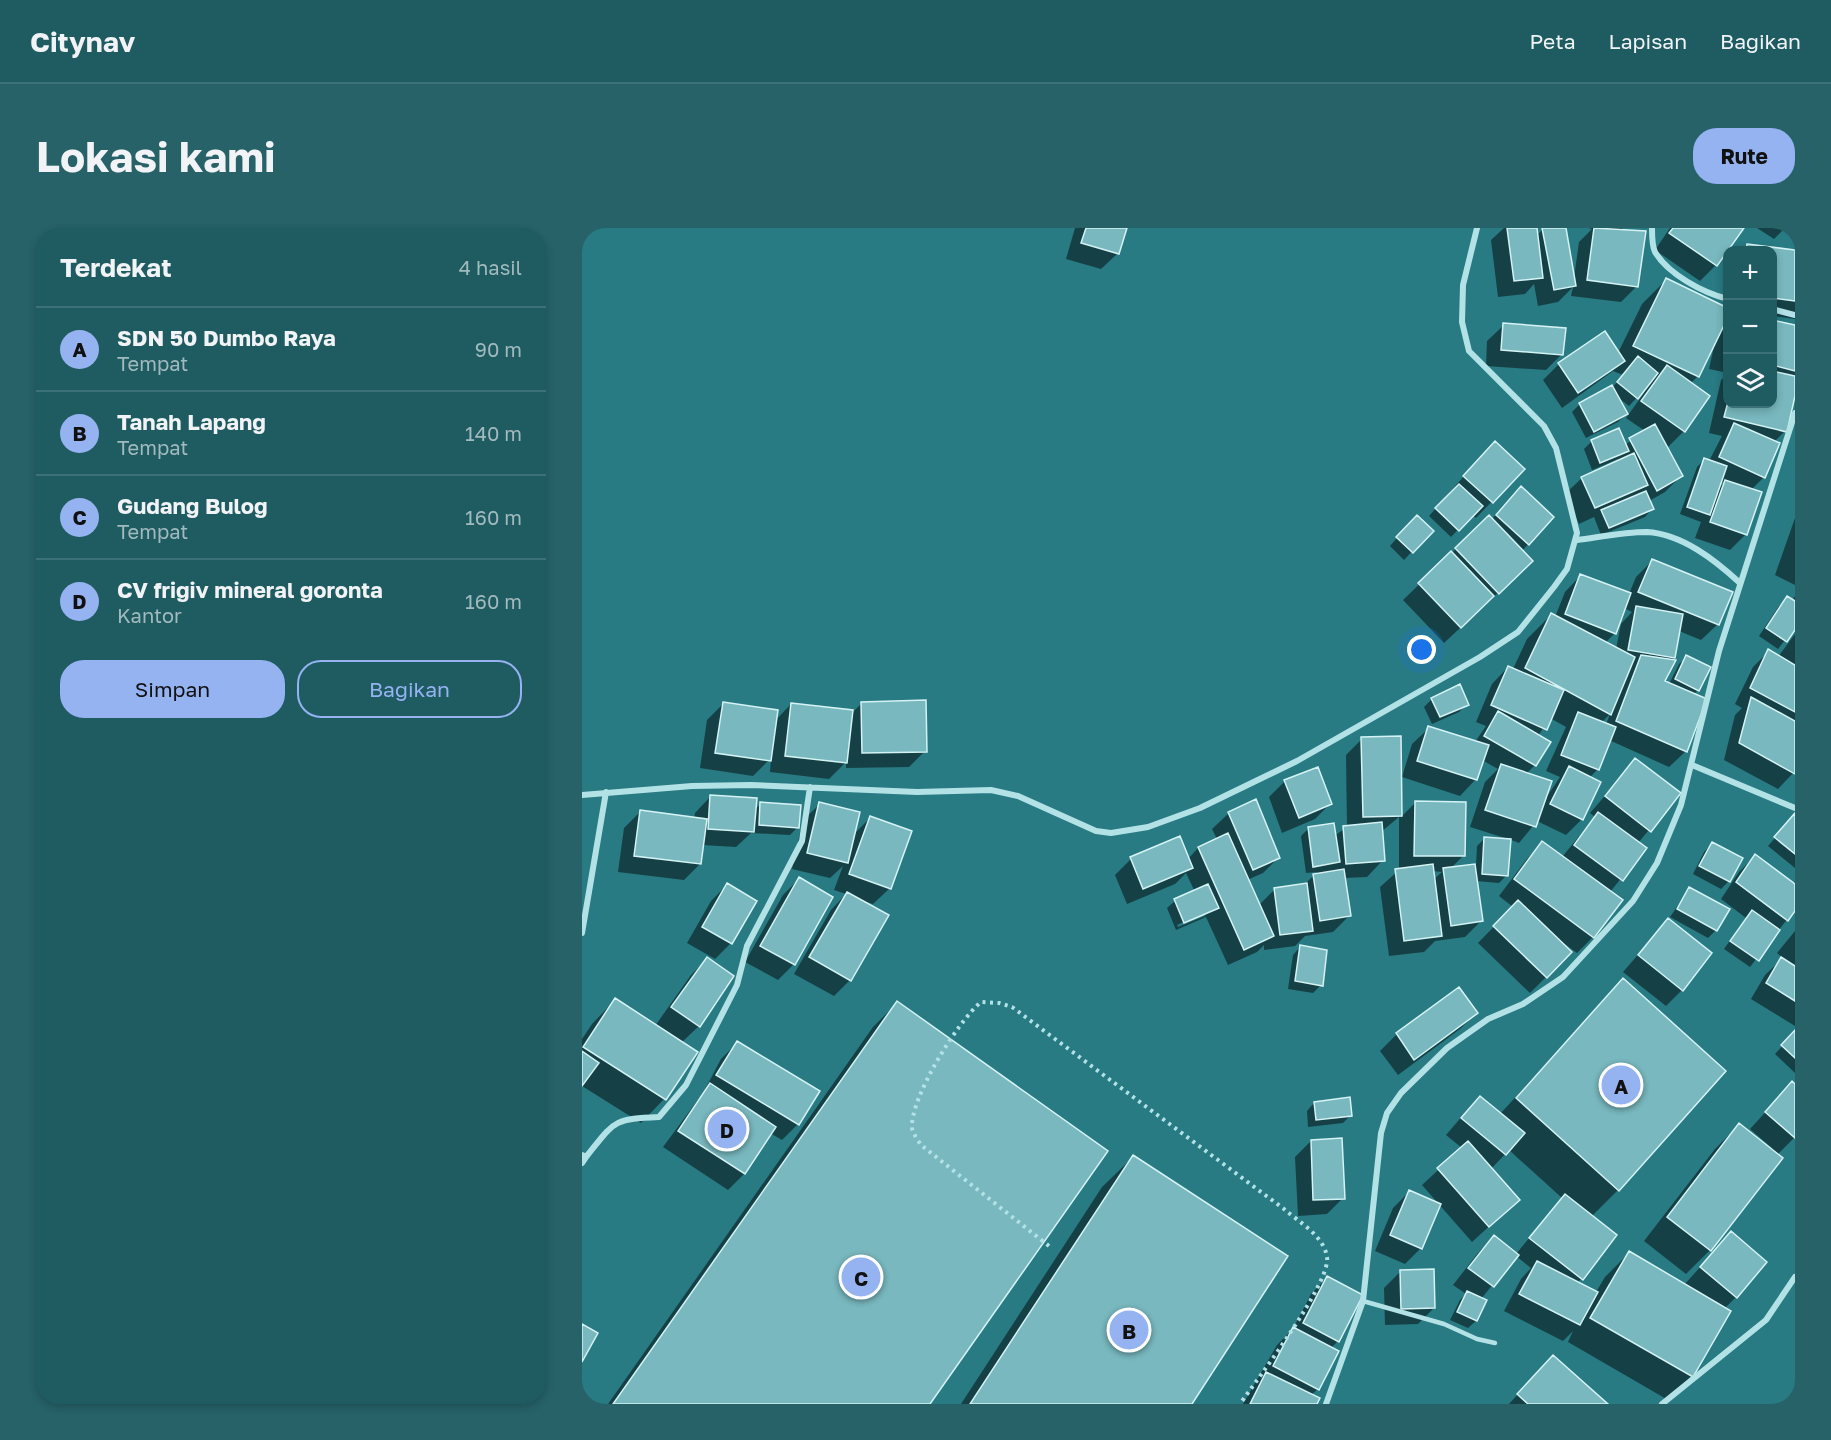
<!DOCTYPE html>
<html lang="id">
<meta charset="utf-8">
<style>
:root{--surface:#1e5c62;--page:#266268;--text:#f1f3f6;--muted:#a1babe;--line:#3c7177;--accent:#95b2f1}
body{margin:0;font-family:"Golos Text",sans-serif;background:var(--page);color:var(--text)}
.controls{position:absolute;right:18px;top:18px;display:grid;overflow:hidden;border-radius:12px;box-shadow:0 3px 9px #0003}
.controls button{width:54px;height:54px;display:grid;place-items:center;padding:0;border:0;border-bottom:2px solid var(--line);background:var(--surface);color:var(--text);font:30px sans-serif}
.you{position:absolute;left:840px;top:422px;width:21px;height:21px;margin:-15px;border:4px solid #fff;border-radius:50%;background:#1a73e8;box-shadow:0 0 0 9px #1a73e833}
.badge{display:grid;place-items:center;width:39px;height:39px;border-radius:50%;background:var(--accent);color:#111;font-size:20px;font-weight:700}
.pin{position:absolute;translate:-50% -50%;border:3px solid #fff;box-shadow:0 2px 6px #0006}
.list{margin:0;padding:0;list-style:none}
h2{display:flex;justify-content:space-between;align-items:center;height:78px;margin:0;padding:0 24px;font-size:26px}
h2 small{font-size:20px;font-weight:400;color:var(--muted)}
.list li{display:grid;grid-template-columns:39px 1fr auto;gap:18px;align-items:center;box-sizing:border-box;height:84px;padding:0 24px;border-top:2px solid var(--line)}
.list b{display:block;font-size:22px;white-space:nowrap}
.list p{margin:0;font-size:20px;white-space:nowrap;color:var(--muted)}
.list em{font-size:20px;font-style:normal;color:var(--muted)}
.actions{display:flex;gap:12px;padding:18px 24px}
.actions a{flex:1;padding:14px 0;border:2px solid var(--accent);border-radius:24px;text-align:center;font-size:21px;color:var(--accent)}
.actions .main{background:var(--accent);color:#111}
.icon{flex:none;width:33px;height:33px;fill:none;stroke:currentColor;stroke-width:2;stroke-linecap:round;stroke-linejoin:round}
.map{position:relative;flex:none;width:1213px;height:1176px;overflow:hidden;border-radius:24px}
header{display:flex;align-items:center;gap:36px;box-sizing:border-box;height:84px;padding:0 30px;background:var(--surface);border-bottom:2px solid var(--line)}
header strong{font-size:28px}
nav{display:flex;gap:33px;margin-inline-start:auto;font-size:21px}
.intro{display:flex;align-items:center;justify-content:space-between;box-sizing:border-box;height:144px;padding:0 36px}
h1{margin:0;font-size:42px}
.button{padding:15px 27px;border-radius:24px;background:var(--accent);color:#111;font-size:21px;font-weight:700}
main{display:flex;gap:36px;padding:0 36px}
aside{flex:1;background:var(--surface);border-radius:24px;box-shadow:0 3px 9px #0003}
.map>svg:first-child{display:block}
.shadow{fill:#0007;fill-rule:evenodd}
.building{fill:#78b8be;stroke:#d5f3f5;stroke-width:1.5}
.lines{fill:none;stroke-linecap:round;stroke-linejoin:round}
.path{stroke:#b2e2e6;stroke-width:4;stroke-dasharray:3 4.5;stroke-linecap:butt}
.service{stroke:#b2e2e6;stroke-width:4.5}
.minor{stroke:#b2e2e6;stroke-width:6}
</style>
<header>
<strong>Citynav</strong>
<nav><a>Peta</a><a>Lapisan</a><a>Bagikan</a></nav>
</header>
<div class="intro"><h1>Lokasi kami</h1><a class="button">Rute</a></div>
<main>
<aside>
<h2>Terdekat<small>4 hasil</small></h2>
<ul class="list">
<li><span class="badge">A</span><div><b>SDN 50 Dumbo Raya</b><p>Tempat</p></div><em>90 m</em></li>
<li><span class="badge">B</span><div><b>Tanah Lapang</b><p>Tempat</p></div><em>140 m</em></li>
<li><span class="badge">C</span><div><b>Gudang Bulog</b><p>Tempat</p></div><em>160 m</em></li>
<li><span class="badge">D</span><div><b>CV frigiv mineral goronta</b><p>Kantor</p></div><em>160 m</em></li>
</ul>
<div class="actions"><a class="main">Simpan</a><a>Bagikan</a></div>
</aside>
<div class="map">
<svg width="1213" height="1176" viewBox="0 0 1213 1176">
<rect width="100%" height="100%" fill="#287a83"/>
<!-- shadow -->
<path class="shadow" d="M 493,0 L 543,0 L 536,25 L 519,41 L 484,31 Z
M 922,0 L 953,0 L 954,8 L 961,1 L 982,0 L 992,50 L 997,14 L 1010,1 L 1006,0 L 1041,0 L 1040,2 L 1062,4 L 1055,58 L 1039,74 L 989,68 L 991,59 L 976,74 L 956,78 L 952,56 L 943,66 L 916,69 L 909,12 Z
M 1088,0 L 1160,0 L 1134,37 L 1118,53 L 1073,22 Z
M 1175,0 L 1203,0 L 1192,11 Z
M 1165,17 L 1213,23 L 1213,91 L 1190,88 L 1190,22 L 1160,22 Z
M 1084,52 L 1143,80 L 1146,62 L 1146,86 L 1141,96 L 1146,92 L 1146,145 L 1127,141 L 1133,114 L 1116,148 L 1108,156 L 1126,168 L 1102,203 L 1084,221 L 1099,248 L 1083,264 L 1067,273 L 1070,281 L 1063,289 L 1019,307 L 1012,289 L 997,296 L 983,266 L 1000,250 L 1037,233 L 1036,231 L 1010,242 L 1002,221 L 1010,213 L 1043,217 L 1063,203 L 1044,190 L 1062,165 L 1060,164 L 1047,178 L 1034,168 L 1044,186 L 1036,194 L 1004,210 L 990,184 L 998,176 L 1030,160 L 1041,147 L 1031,143 L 980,180 L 961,152 L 977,136 L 1036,125 L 1060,76 Z
M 1190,93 L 1213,99 L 1213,162 L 1203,203 L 1192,214 L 1182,249 L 1169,262 L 1164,306 L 1148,322 L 1113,310 L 1119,294 L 1098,286 L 1115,239 L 1123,231 L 1127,233 L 1140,208 L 1127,205 L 1139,152 L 1146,146 L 1146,176 L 1190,176 ZM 1138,253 L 1142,255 L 1134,262 Z
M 922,97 L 980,126 L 964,142 L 904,138 L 905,113 Z
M 897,231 L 941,241 L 894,290 L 890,287 L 869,309 L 847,288 Z
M 939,261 L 946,316 L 940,323 L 933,349 L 862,415 L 821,372 L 907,289 L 910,291 Z
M 1213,290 L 1213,357 L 1193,347 Z
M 827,296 L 849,303 L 822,332 L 808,318 Z
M 1070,333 L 1136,396 L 1119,412 L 1097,403 L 1092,429 L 1081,453 L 1087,456 L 1097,436 L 1105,429 L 1116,462 L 1111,467 L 1123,472 L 1104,523 L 1087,539 L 1027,512 L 1016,541 L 1007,550 L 1000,591 L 984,607 L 955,593 L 937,615 L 927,611 L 925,647 L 917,655 L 894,653 L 899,693 L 883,709 L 853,713 L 842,724 L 807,728 L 798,659 L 817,642 L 817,589 L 799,604 L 801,632 L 785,649 L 762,650 L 767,688 L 751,704 L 723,708 L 713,718 L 682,722 L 682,717 L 675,724 L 646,737 L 624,689 L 594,702 L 585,680 L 593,673 L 613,664 L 604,645 L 593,656 L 545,676 L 533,647 L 549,631 L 606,631 L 616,620 L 635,611 L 630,601 L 647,585 L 697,629 L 681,645 L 665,652 L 677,677 L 693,661 L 722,657 L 735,644 L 724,645 L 719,608 L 727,600 L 752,608 L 765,599 L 764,527 L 780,511 L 817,510 L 819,589 L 833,575 L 882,627 L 868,641 L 894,637 L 895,618 L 903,610 L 926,611 L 888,599 L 903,554 L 916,541 L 900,532 L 894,551 L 878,568 L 820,549 L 830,516 L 847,500 L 893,514 L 904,498 L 894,494 L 910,456 L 926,439 L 931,441 L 945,411 L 969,387 L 973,389 L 983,364 L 999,347 L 1047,366 L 1054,349 ZM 1042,380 L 1050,384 L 1039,396 L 1034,421 L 1023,415 L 1033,405 ZM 1028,486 L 1024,496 L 1019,495 ZM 968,490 L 984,499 L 964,543 L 978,549 L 966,567 L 944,546 L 953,537 L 956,508 ZM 850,643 L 860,644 L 851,652 ZM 623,684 L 623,688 L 596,699 L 595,697 Z
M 1213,368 L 1213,399 L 1196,421 L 1177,408 L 1197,378 L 1205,370 L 1210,373 Z
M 1213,406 L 1213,543 L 1196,561 L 1142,532 L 1153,487 L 1160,480 L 1153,476 L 1171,439 L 1187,423 L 1196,429 Z
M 850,471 L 885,476 L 877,484 L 850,496 L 842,479 Z
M 280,475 L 343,523 L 327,539 L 264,540 L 264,534 L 247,551 L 188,544 L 189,530 L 171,548 L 118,540 L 125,492 L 141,476 L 193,493 L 209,476 L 269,486 Z
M 1054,532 L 1097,566 L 1056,615 L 1063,621 L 1028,664 L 1011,709 L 995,725 L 980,714 L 964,749 L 948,765 L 896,715 L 931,679 L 917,668 L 945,631 L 961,615 L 980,629 L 1013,589 L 1008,585 Z
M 703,553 L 749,575 L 733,591 L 700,605 L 687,569 Z
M 129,568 L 172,582 L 179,576 L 216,599 L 208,607 L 169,605 L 154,619 L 120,617 L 118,636 L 102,652 L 36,644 L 42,600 L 58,584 L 112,591 L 113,585 Z
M 238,576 L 271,607 L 288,590 L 308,660 L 291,676 L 281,673 L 304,688 L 268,752 L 252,768 L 212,746 L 249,682 L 264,666 L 252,662 L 261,638 L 248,650 L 210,641 L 221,592 Z
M 1213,587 L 1213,640 L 1186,618 Z
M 1130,616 L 1147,653 L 1139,661 L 1111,646 L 1122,624 Z
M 1173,628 L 1211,656 L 1213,653 L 1213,681 L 1168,739 L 1142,721 L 1164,690 L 1139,671 L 1157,644 Z
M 217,651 L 212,736 L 196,752 L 163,734 L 201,667 Z
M 145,657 L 149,715 L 133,731 L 105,715 L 129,673 Z
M 1108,660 L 1134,702 L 1126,710 L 1088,689 Z
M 1086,692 L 1100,762 L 1084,778 L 1041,744 Z
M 1213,703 L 1213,798 L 1169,771 L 1183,747 L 1201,730 L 1195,725 Z
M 718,719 L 739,757 L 731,765 L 706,761 L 711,727 Z
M 125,731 L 117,798 L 99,815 L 113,824 L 82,871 L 59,895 L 0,858 L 0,811 L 10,796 L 33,772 L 73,798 L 109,747 Z
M 1041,752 L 1036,962 L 1009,989 L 999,1051 L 995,1055 L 1014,1064 L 1023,1049 L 1047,1025 L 1102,1057 L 1149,1005 L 1154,1069 L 1142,1081 L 1147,1084 L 1109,1148 L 1086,1172 L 986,1114 L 991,1103 L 981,1113 L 922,1083 L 939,1051 L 949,1040 L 934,1028 L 899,1071 L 894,1093 L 886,1100 L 868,1092 L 878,1072 L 884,1066 L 871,1057 L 896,1025 L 912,1009 L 934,1026 L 980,970 L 927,922 L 909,941 L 936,972 L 890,1014 L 840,957 L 880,920 L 864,907 L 882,886 L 898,870 L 918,886 Z
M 876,761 L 894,785 L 878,801 L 816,847 L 798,823 L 814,807 Z
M 315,775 L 346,1176 L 26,1176 L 291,799 Z
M 1213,804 L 1213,845 L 1193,826 Z
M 155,815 L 216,896 L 200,912 L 188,905 L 162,946 L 146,962 L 81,919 L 121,865 L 139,831 Z
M 1210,855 L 1213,858 L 1213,909 L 1195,927 L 1199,930 L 1128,1022 L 1104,1046 L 1062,1013 L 1133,921 L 1157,897 L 1188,922 L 1190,920 L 1168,901 Z
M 732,875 L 769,887 L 761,895 L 726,899 L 725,883 Z
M 729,913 L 761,970 L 745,986 L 716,988 L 713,929 Z
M 551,929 L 608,1176 L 379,1176 L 520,959 Z
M 827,964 L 839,1020 L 823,1036 L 793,1023 L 811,980 Z
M 819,1043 L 852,1080 L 836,1096 L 803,1097 L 802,1060 Z
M 745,1050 L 756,1113 L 749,1120 L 736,1161 L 729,1167 L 734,1176 L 661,1176 L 695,1117 L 711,1101 L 729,1066 Z
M 955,1145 L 1024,1176 L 927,1176 Z"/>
<!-- building -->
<path class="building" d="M 504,0 L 545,0 L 537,26 L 499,15 Z
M 925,0 L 955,0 L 961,50 L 932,53 Z
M 960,0 L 984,0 L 994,58 L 972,62 Z
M 1012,0 L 1064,3 L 1056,59 L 1005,52 Z
M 1091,0 L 1162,0 L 1135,38 L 1087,5 Z
M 1165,16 L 1213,22 L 1213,73 L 1190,70 L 1190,22 L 1164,22 Z
M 1084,50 L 1146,80 L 1146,89 L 1117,149 L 1051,118 Z
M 1190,92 L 1213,97 L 1213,143 L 1190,137 Z
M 921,95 L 984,100 L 981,127 L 919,122 Z
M 1023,103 L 1043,133 L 996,165 L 976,135 Z
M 1056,128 L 1076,145 L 1056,171 L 1035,154 Z
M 1085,137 L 1128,168 L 1103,204 L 1059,173 Z
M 1190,143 L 1213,148 L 1213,168 L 1205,204 L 1142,189 L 1146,174 L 1190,176 Z
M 1030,157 L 1046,186 L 1012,204 L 997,175 Z
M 1152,195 L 1198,215 L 1183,250 L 1137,229 Z
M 1073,196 L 1101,248 L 1075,263 L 1047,210 Z
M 1037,200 L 1047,223 L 1018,235 L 1009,212 Z
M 913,213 L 943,241 L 911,275 L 881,248 Z
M 1052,225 L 1066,257 L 1013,280 L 999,249 Z
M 1122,230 L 1145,238 L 1128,287 L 1105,279 Z
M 1143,252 L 1180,264 L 1165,307 L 1128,294 Z
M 877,256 L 901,278 L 877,303 L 853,280 Z
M 939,258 L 972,289 L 947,317 L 914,287 Z
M 1064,263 L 1072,281 L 1027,300 L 1019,282 Z
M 835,287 L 852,303 L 831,325 L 814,309 Z
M 907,287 L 951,333 L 917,366 L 873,320 Z
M 869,323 L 912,368 L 879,400 L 836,355 Z
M 1070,331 L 1151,364 L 1137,397 L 1056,364 Z
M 998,346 L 1049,365 L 1034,406 L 983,386 Z
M 1205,368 L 1213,373 L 1213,402 L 1205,414 L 1184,400 Z
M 1054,378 L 1101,386 L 1093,430 L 1046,422 Z
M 969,385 L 1053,429 L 1029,487 L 943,440 Z
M 1186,421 L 1213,437 L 1213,484 L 1168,460 Z
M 1059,427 L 1094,432 L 1083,453 L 1125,471 L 1105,524 L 1034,493 Z
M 1104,427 L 1129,439 L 1117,463 L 1093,451 Z
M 926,438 L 982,462 L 965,502 L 909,477 Z
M 878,456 L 887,477 L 858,489 L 849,470 Z
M 1169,469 L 1213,493 L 1213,546 L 1157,515 Z
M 344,472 L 345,524 L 280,525 L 279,474 Z
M 141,474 L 196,482 L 189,533 L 133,525 Z
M 209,475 L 271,482 L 265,535 L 203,528 Z
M 916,483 L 969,514 L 954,538 L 902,508 Z
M 996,484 L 1034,499 L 1017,542 L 979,527 Z
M 846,498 L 907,517 L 895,552 L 835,533 Z
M 819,508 L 820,588 L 781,589 L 779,509 Z
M 1053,530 L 1099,565 L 1069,604 L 1023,568 Z
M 919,536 L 970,553 L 954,599 L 903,582 Z
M 987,538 L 1019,554 L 1001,592 L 968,576 Z
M 736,539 L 750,576 L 717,590 L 702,552 Z
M 128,567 L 175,570 L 172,604 L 126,601 Z
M 674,571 L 698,630 L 671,642 L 646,584 Z
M 833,573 L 884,574 L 883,628 L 832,628 Z
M 178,574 L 219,577 L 217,600 L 177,597 Z
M 237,574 L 278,584 L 266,635 L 225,625 Z
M 58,582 L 125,591 L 119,636 L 52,628 Z
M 1016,584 L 1065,620 L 1041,653 L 992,617 Z
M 1213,585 L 1213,626 L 1192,609 Z
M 288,588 L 330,603 L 309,661 L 267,646 Z
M 800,594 L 803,633 L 764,636 L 761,598 Z
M 752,595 L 758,634 L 731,639 L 726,599 Z
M 646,605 L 692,708 L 662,722 L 616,619 Z
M 598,608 L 611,640 L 561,661 L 548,629 Z
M 902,609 L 929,611 L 926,648 L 900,646 Z
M 960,613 L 1041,672 L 1012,710 L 932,651 Z
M 1130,614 L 1161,630 L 1148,654 L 1117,638 Z
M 1173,626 L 1213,656 L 1213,683 L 1206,693 L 1154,654 Z
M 851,636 L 860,708 L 822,713 L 813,641 Z
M 893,636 L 901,693 L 869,698 L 861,640 Z
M 762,641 L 769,688 L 738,693 L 731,646 Z
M 217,649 L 251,669 L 213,737 L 178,718 Z
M 145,655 L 175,673 L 150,716 L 120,699 Z
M 725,655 L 731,703 L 698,707 L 692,660 Z
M 626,656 L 637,680 L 602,695 L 592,671 Z
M 1107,659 L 1148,681 L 1135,703 L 1095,681 Z
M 265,664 L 307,687 L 269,753 L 227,729 Z
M 936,672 L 990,724 L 965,750 L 911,698 Z
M 1170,682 L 1198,702 L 1177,733 L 1148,713 Z
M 1086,690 L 1130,725 L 1101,763 L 1056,727 Z
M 718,717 L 745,722 L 741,758 L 713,753 Z
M 125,729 L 152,748 L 118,799 L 89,779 Z
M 1199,729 L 1213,738 L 1213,773 L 1184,755 Z
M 1041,750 L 1144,843 L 1037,963 L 934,870 Z
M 877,759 L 896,785 L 832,832 L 814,805 Z
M 33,770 L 116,824 L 84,872 L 1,819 Z
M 315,773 L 526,923 L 348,1176 L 31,1176 Z
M 1213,802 L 1213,830 L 1199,817 Z
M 155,813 L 238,863 L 217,897 L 134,847 Z
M 0,823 L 17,835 L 0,858 Z
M 1210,853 L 1213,856 L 1213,910 L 1183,884 Z
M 128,855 L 194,899 L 163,946 L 96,903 Z
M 898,868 L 943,905 L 924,927 L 879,890 Z
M 768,869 L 770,888 L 734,892 L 732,874 Z
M 1157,895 L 1201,930 L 1129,1023 L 1085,989 Z
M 760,910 L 763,971 L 731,972 L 729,912 Z
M 886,913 L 938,972 L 907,999 L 855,940 Z
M 551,927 L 706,1028 L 610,1176 L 388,1176 Z
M 827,962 L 859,976 L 840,1021 L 808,1007 Z
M 983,966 L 1035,1007 L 1001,1052 L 947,1010 Z
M 1149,1003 L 1185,1034 L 1155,1070 L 1118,1039 Z
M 912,1007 L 937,1027 L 912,1059 L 886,1040 Z
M 1047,1023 L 1149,1083 L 1111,1149 L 1008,1090 Z
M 955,1033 L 1016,1064 L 998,1097 L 937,1066 Z
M 852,1041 L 853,1080 L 819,1081 L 818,1042 Z
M 745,1048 L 781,1067 L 757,1114 L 721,1095 Z
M 885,1063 L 905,1072 L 895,1093 L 875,1084 Z
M 0,1096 L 16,1105 L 0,1134 Z
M 711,1099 L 757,1123 L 737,1162 L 691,1138 Z
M 971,1127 L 1026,1176 L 946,1176 L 935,1166 Z
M 684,1144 L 738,1170 L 735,1176 L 668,1176 Z"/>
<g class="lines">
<!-- path -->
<path class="path" d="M 467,1018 L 339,917 C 336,912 331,906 330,900 C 328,870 376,793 399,774 L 417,775 L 430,779 L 702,981 C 717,994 742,1008 745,1029 C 749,1055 676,1150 658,1176"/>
<!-- service -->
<path class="service" d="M 781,1073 L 862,1096 L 895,1111 L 913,1115"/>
<!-- minor -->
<path class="minor" d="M 1070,0 C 1070,7 1070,18 1073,24 C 1086,46 1121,65 1146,71
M 1190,81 L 1213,87
M 995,312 C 1018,309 1042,304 1065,304 C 1100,306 1133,332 1158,355
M 1110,537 L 1213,580
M 0,567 L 110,558 L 169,557 L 335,564 L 409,562 L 436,568 L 514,603 L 529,605 L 566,599 L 618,580 L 715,533 L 898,429 L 936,404 L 972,359 L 985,341 L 995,305 L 974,220 L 962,198 L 887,123 L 880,94 L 881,57 L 895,0
M 0,705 L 24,564
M 0,927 L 4,929 L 0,935
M 4,929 C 33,893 30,891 77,889 L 104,857 L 155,757 L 165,718 L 220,613 L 228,559
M 744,1176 L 781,1073 L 799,905 L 805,885 L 819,865 L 865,820 L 906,791 L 941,776 L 981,749 L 1051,673 L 1075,635 L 1099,577 L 1137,423 L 1213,185
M 1080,1176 L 1184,1092 L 1213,1049"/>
</g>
</svg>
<div class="controls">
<button>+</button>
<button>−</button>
<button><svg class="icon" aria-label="layers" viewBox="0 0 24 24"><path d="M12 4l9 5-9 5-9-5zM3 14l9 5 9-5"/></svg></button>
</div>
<div class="you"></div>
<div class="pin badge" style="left:1039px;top:857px">A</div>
<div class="pin badge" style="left:547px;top:1102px">B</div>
<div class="pin badge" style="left:279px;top:1049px">C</div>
<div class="pin badge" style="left:145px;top:901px">D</div>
</div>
</main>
